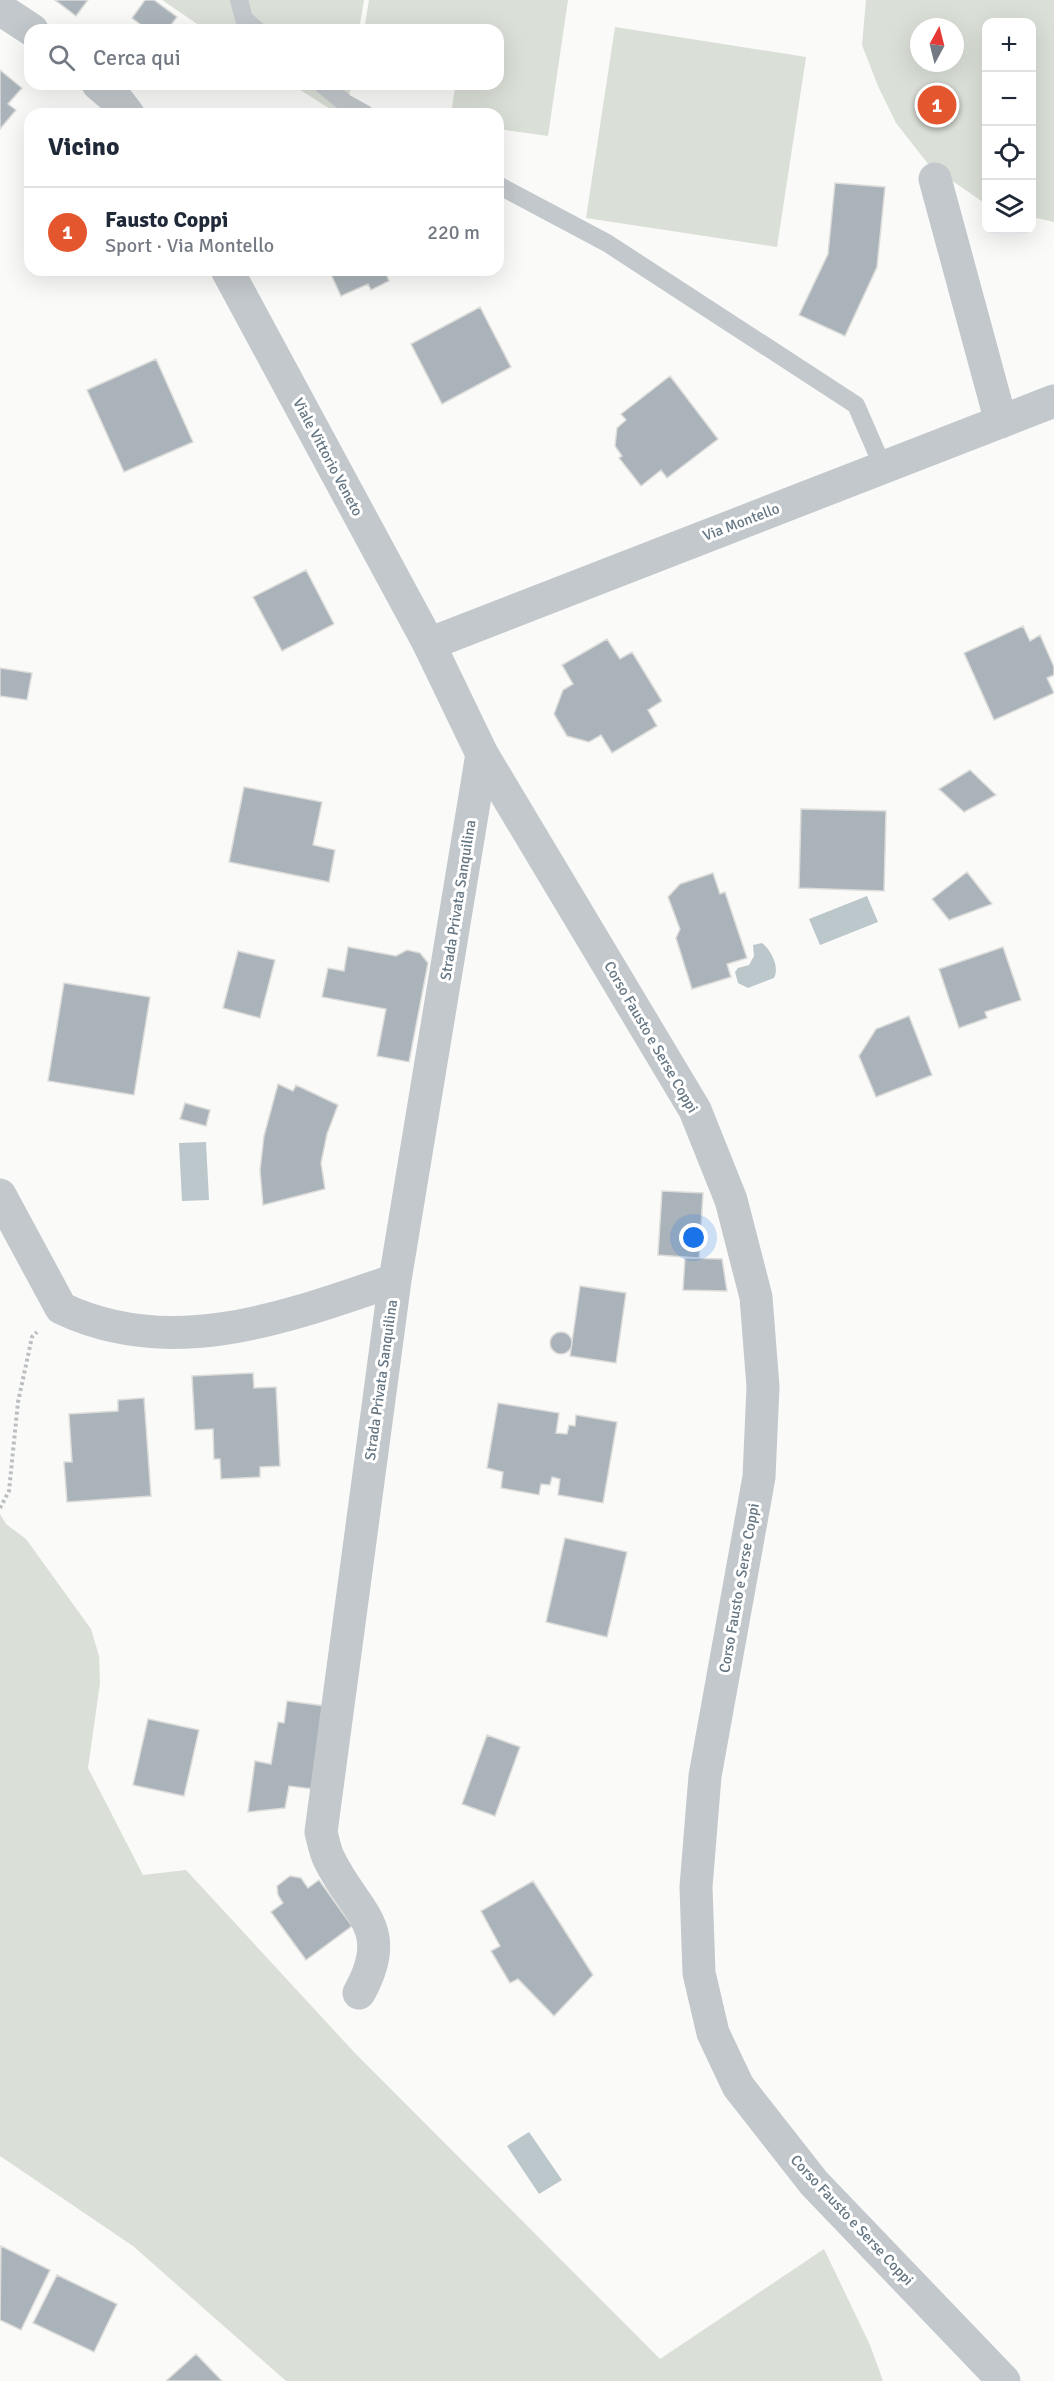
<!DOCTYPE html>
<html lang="it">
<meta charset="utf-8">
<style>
:root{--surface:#fff;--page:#f6f6f7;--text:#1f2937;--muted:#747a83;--line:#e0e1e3;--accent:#e4572e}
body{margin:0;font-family:Signika,sans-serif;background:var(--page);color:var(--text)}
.controls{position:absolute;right:18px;top:18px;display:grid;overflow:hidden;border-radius:12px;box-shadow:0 6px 24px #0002}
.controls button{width:54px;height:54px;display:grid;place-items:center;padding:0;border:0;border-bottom:2px solid var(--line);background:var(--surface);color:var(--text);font:30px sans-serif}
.compass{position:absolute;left:910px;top:18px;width:54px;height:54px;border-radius:50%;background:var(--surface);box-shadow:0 6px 24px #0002;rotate:7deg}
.you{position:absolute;left:694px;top:1238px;width:21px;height:21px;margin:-15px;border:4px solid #fff;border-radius:50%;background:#1a73e8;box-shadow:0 0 0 9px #1a73e833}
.badge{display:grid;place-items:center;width:39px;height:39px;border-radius:50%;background:var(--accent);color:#fff;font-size:20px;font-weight:700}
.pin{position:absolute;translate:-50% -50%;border:3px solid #fff;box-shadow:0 2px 6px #0006}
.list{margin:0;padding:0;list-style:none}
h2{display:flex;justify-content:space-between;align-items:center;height:78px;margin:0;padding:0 24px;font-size:26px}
h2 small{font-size:20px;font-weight:400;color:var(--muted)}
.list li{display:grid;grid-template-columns:39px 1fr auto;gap:18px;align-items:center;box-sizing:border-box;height:90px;padding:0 24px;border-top:2px solid var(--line)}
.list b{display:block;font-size:22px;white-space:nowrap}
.list p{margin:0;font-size:20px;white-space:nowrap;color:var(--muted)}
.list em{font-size:20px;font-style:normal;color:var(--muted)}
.icon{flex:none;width:33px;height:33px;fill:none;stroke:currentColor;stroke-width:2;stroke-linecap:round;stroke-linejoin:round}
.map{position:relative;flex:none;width:1054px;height:2381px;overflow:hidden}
.search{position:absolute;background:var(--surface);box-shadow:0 6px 24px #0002;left:24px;top:24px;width:480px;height:66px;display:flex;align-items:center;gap:15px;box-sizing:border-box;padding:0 21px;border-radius:18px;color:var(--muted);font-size:22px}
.panel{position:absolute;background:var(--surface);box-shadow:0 6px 24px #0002;left:24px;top:108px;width:480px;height:168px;border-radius:18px}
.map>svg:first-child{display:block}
.green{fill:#dadfd7;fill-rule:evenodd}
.water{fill:#bbc7cb}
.building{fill:#aab3b9;stroke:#dcdcda;stroke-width:1.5}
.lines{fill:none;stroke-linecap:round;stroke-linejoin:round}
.path{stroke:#bbbfc2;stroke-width:4;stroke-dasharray:3 3;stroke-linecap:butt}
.service{stroke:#c3c8cc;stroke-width:18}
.minor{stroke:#c3c8cc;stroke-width:33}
.tertiary{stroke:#c3c8cc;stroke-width:33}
.labels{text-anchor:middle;stroke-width:6;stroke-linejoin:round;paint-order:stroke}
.street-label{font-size:15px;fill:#657683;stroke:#fff}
</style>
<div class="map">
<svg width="1054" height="2381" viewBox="0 0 1054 2381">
<rect width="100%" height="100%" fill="#fafaf8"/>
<!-- green -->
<path class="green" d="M 162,0 L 364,0 L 359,30 L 206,30 Z
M 369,0 L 568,0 L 548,136 L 498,129 L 498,114 L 451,114 L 455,88 L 432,84 L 498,84 L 498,30 L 364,30 Z
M 866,0 L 1054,0 L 1054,222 L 1032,217 L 1032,22 L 986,22 L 986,204 L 929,165 L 896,123 L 878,86 L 862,45 ZM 919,27 L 955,27 L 955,63 L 919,63 Z
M 615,27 L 806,57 L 777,247 L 586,218 Z
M 291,84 L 351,84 L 347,114 L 338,114 Z
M 0,1514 L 6,1524 L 26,1539 L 91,1629 L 99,1656 L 100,1683 L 88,1768 L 143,1875 L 186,1870 L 353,2051 L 660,2359 L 824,2249 L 870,2345 L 883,2381 L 286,2381 L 133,2246 L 0,2156 Z"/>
<!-- water -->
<path class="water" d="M 867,896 L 878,922 L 820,945 L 809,919 Z
M 762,943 C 771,950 780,967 774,978 L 748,988 L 738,983 L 735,972 L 738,968 L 749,965 L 754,956 L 753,945 Z
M 206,1142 L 209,1200 L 182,1201 L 179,1143 Z
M 529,2132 L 562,2180 L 539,2194 L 507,2146 Z"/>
<!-- building -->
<path class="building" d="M 55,0 L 88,0 L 76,16 Z
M 145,0 L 154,0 L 177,17 L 167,30 L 148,30 L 132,18 Z
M 0,70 L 22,88 L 8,104 L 16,110 L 0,129 Z
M 835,183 L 885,187 L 877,267 L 845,336 L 799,315 L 828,254 Z
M 329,270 L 387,270 L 385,271 L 389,281 L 371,290 L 368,284 L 341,296 Z
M 480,307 L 511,367 L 442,404 L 411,344 Z
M 156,359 L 193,442 L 124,472 L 87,390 Z
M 670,376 L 718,439 L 667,478 L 661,470 L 641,486 L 619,458 L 622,456 L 615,446 L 617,428 L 626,420 L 621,414 Z
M 306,570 L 334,624 L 282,651 L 253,597 Z
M 1023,626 L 1030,641 L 1040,635 L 1054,667 L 1054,675 L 1047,678 L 1054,693 L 994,720 L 964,653 Z
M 607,639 L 620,659 L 632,652 L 662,701 L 648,710 L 657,726 L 612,753 L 601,735 L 589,742 L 567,736 L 554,714 L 563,690 L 573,684 L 562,665 Z
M 0,668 L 32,673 L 27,700 L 0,696 Z
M 970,770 L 996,795 L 964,812 L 939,789 Z
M 244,787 L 322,802 L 313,845 L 335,850 L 329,882 L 229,862 Z
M 801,809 L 886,811 L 884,891 L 799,888 Z
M 967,872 L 992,904 L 949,920 L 932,899 Z
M 713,873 L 720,894 L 725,892 L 747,958 L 727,964 L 731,977 L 692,989 L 676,938 L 680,929 L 668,897 L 680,884 Z
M 348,947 L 396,956 L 407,950 L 420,953 L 428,963 L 409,1062 L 377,1056 L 386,1009 L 322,997 L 328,968 L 344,971 Z
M 1003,947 L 1021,1000 L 985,1012 L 987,1018 L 959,1028 L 939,969 Z
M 238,951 L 275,960 L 260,1018 L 223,1008 Z
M 64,983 L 150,997 L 134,1095 L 48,1081 Z
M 909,1016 L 932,1075 L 876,1097 L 859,1056 L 876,1029 Z
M 278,1084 L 293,1091 L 296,1085 L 338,1105 L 327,1134 L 321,1163 L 325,1189 L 263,1205 L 260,1170 L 264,1136 Z
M 185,1103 L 210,1110 L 206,1126 L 180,1119 Z
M 662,1191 L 703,1193 L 699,1258 L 658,1255 Z
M 685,1258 L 722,1259 L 727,1291 L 683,1290 Z
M 580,1286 L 626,1293 L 616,1363 L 570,1356 Z
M550 1343a11 11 0 1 1 22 0a11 11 0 1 1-22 0Z
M 253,1373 L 254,1388 L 276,1387 L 280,1466 L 260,1467 L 260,1477 L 221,1479 L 220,1459 L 214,1459 L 213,1429 L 195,1430 L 192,1376 Z
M 144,1398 L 151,1496 L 67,1502 L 64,1462 L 72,1462 L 69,1414 L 118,1411 L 118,1400 Z
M 498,1403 L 559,1413 L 556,1433 L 567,1434 L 569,1425 L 575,1426 L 576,1415 L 617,1422 L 603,1503 L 558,1495 L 560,1479 L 552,1477 L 550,1485 L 541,1484 L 539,1495 L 501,1488 L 503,1472 L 487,1468 Z
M 565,1538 L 627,1552 L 607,1637 L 546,1622 Z
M 287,1701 L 325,1706 L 313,1789 L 289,1786 L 285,1808 L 248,1812 L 255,1761 L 271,1764 L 278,1722 L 284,1723 Z
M 148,1719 L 199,1730 L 184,1796 L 133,1785 Z
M 487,1735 L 520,1747 L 495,1816 L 462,1804 Z
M 290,1876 L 301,1878 L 308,1888 L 319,1880 L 352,1926 L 306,1960 L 271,1912 L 283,1903 L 278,1895 L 277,1886 Z
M 533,1881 L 593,1975 L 554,2016 L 518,1979 L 510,1983 L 491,1951 L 500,1946 L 481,1911 Z
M 1,2246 L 50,2270 L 21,2330 L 0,2320 Z
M 57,2275 L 117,2304 L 94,2352 L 33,2323 Z
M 196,2354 L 222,2381 L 166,2381 Z"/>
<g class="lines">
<!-- path -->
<path class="path" d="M 0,1508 L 9,1491 L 18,1402 L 32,1337 L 37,1332"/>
<!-- service -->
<path class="service" d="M 239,0 L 244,19 L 257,30
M 322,84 L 345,103 L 365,114
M 498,185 L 607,243 L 856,405 L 883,467"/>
<!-- minor -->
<path class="minor" d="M 935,179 L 1001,422
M 429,644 L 1054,401
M 0,1195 L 61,1308 C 171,1361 287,1317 395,1280
M 359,1993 C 396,1927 355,1913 329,1859 C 325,1851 323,1840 321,1832 L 395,1280 L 482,754"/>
<!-- tertiary -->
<path class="tertiary" d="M 0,9 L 32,30
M 98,84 L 118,101 L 128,114
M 227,270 L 429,644 L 482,754 L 695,1110 L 731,1200 L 756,1297 L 763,1387 L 759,1477 L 705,1776 L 696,1887 L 699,1973 L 713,2033 L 738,2086 L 814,2183 L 1004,2381"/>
</g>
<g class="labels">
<!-- street labels -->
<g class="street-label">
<text transform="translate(328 457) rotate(62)" y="5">Viale Vittorio Veneto</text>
<text transform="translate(741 522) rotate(-21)" y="5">Via Montello</text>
<text transform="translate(458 900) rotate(-81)" y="5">Strada Privata Sanquilina</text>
<text transform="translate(651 1037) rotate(60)" y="5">Corso Fausto e Serse Coppi</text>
<text transform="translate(381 1380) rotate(-82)" y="5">Strada Privata Sanquilina</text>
<text transform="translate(739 1588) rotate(-80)" y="5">Corso Fausto e Serse Coppi</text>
<text transform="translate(852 2220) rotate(47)" y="5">Corso Fausto e Serse Coppi</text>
</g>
</g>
</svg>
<div class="controls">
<button>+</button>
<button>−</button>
<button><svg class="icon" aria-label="locate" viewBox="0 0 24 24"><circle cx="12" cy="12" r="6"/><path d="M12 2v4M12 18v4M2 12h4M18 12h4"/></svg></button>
<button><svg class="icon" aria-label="layers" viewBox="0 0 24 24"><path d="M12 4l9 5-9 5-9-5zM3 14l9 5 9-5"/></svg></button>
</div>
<svg class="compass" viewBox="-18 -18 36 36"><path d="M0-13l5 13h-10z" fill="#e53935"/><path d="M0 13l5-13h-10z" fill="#747a83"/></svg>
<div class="you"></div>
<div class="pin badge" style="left:937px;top:105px">1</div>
<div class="search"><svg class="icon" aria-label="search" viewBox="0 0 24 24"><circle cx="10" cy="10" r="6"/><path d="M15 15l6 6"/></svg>Cerca qui</div>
<section class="panel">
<h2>Vicino<small></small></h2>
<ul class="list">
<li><span class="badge">1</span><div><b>Fausto Coppi</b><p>Sport · Via Montello</p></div><em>220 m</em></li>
</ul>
</section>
</div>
